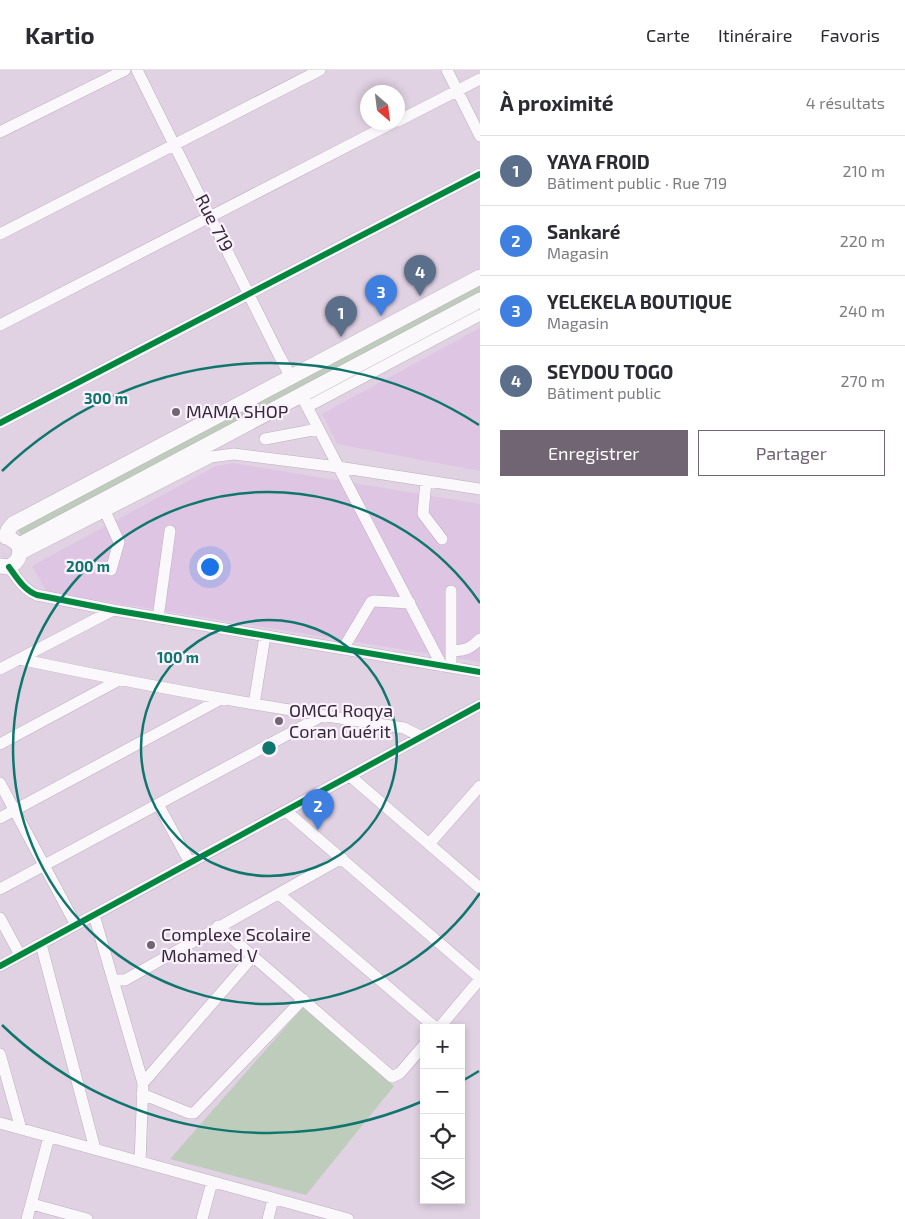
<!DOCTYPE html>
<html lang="fr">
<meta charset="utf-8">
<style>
:root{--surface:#fff;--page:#f2f2f3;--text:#2b2b33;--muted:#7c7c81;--line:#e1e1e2;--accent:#716473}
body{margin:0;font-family:"Exo 2",sans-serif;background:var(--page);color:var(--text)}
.controls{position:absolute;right:15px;bottom:15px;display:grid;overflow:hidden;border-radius:0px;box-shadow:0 2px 8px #0003}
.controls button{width:45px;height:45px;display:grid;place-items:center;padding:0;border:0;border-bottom:1px solid var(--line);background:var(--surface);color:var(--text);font:25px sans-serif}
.compass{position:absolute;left:360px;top:15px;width:45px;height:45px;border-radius:50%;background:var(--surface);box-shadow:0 2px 8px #0003;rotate:152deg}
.you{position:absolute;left:209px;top:496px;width:18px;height:18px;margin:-12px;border:4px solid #fff;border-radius:50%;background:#1a73e8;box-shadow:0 0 0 8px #1a73e833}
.badge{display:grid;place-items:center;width:32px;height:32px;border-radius:50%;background:var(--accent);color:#fff;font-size:16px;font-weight:700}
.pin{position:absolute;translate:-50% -41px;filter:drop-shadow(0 1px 2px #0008)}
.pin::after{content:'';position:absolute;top:26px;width:18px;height:15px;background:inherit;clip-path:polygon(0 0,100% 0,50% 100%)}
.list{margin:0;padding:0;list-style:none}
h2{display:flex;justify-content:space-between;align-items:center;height:65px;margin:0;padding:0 20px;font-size:21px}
h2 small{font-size:16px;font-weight:400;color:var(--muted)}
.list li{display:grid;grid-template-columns:32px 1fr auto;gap:15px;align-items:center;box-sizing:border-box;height:70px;padding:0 20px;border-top:1px solid var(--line)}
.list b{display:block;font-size:19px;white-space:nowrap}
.list p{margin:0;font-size:16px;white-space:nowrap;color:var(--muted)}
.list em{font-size:16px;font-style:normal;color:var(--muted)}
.actions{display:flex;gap:10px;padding:15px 20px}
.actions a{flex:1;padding:11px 0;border:1px solid var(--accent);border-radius:0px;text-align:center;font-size:18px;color:var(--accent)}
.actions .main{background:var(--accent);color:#fff}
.icon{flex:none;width:28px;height:28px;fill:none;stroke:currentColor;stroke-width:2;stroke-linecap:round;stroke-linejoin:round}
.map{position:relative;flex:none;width:480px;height:1149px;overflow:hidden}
header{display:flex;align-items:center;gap:30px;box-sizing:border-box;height:70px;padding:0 25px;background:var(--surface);border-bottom:1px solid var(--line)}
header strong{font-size:24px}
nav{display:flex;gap:28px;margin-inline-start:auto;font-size:18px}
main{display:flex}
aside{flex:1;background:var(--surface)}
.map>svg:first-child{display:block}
.built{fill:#dec5e4}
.green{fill:#beccbc}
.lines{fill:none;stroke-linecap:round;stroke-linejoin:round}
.minor-casing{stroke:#baaebc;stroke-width:12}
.major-casing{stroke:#baaebc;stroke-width:16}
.minor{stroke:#faf8fb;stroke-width:11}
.major{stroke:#faf8fb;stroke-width:15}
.cycleway-casing{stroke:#fcf1ff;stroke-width:9}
.cycleway{stroke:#00873e;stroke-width:6}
.ring{fill:none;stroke:#0f766e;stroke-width:2.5}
.poi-dot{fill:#716473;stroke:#fcf1ff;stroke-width:2}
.labels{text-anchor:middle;stroke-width:4.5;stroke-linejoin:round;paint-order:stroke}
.street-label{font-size:18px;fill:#352a37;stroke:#fcf1ff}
.poi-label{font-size:18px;fill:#352a37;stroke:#fcf1ff;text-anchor:start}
.centre{fill:#0f766e;stroke:#fcf1ff;stroke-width:2.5}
.ring-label{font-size:15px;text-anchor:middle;font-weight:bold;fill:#0f766e;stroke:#fcf1ff;stroke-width:4.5;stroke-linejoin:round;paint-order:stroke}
</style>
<header>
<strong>Kartio</strong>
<nav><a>Carte</a><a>Itinéraire</a><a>Favoris</a></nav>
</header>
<main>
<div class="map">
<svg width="480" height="1149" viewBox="0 0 480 1149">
<rect width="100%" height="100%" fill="#e0d1e3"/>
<!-- built -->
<path class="built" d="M 480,258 L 480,401 L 337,374 L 322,344 Z
M 233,393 L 480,434 L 480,592 L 47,522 L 32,496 L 216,396 Z"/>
<!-- green -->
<path class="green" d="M 480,211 L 480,226 L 23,469 L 16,456 Z
M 304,936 L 394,1016 L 306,1125 L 170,1089 Z"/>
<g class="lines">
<defs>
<path id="minor" d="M 137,0 L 279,285 L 291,307
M 447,0 L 480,66
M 398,51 L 480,9
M 0,62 L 125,0
M 0,164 L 320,0
M 0,255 L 394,52
M 301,325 L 442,596
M 307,337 L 480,245
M 0,353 L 480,104
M 265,369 L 318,359
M 426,411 L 423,444 L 442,469
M 105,441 L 119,472 L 111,500
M 21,484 L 211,387 L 234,384 L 338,397 L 480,419
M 9,497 C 17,508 24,520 37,525 L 113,540 L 480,602
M 451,521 L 451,597
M 158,548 L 170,461
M 343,579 L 371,532 L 374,531 L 410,533
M 451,580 C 464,582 471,578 480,569
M 19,589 C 147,616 275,639 404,658 L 422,667
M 0,599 L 113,540
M 254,634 L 265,566
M 0,674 L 119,610
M 350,706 L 480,818
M 0,713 L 76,855
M 158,734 L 190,793
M 286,741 L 480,908
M 0,748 L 221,629
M 429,774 L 480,716
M 0,819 L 322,646
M 279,824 L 436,958
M 94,845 L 143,1013 L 140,1092
M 0,848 L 20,885
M 218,856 L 392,1007 L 400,1003 L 424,975
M 41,874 L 95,1079
M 0,896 L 480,635
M 114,910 L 125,910 L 342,788
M 439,958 L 480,909
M 0,984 L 21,1059
M 143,1013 L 253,886
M 142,1024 L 189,1043 L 194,1043 L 303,929
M 0,1053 L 348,1149
M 32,1134 L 87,1149
M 27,1149 L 49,1067
M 202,1149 L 212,1112
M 268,1149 L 273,1129"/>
<path id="major" d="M 6,467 L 8,460 L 13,454 L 480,207
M 19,475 L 480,230
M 0,496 L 9,497 C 19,491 21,486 19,475 L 11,469"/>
</defs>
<!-- minor casing -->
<use href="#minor" class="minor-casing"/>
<!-- major casing -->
<use href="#major" class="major-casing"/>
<!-- minor -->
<use href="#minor" class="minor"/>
<!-- major -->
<use href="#major" class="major"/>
<defs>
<path id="cycleway" d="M 0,353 L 480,104
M 9,497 C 17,508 24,520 37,525 L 113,540 L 480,602
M 0,896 L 480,635"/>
</defs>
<!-- cycleway casing -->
<use href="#cycleway" class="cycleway-casing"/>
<!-- cycleway -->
<use href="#cycleway" class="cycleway"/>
</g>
<!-- distance rings -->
<g class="ring">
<circle cx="269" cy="678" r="128"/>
<path d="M480 823A256 256 0 1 1 480 533"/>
<path d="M479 1001A385 385 0 0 1 462 1011M423 1031A385 385 0 0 1 2 955M2 401A385 385 0 0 1 479 355"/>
</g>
<!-- markers -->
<g class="poi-dot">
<circle cx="176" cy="342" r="5"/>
<circle cx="279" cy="651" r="5"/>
<circle cx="151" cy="875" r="5"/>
</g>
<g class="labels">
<!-- street labels -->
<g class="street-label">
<text transform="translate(214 153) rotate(63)" y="6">Rue 719</text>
</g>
<!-- poi labels -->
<g class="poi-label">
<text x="186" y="348">MAMA SHOP</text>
<text x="289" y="647">OMCG Roqya<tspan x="289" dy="21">Coran Guérit</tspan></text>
<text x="161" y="871">Complexe Scolaire<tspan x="161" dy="21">Mohamed V</tspan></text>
</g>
</g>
<circle cx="269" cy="678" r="8" class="centre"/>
<g class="ring-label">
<text x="106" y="334">300 m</text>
<text x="88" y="502">200 m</text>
<text x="178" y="593">100 m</text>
</g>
</svg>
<div class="controls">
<button>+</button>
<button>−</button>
<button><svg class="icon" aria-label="locate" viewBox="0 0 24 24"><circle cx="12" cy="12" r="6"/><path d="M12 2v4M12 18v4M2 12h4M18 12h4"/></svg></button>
<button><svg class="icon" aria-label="layers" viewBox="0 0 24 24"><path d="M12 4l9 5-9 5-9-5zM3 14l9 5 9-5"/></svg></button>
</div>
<svg class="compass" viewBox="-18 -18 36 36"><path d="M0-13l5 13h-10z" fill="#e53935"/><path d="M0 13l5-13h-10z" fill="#7c7c81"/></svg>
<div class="you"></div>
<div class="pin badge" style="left:341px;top:267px;background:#5c6f8a">1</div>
<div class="pin badge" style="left:318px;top:760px;background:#3f7fe0">2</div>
<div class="pin badge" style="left:381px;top:246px;background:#3f7fe0">3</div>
<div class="pin badge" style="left:420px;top:226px;background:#5c6f8a">4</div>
</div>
<aside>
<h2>À proximité<small>4 résultats</small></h2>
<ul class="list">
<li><span class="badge" style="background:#5c6f8a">1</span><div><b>YAYA FROID</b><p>Bâtiment public · Rue 719</p></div><em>210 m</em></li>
<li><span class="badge" style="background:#3f7fe0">2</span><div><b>Sankaré</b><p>Magasin</p></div><em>220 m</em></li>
<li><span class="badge" style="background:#3f7fe0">3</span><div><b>YELEKELA BOUTIQUE</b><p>Magasin</p></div><em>240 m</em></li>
<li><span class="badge" style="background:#5c6f8a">4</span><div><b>SEYDOU TOGO</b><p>Bâtiment public</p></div><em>270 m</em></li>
</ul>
<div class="actions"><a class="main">Enregistrer</a><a>Partager</a></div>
</aside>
</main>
